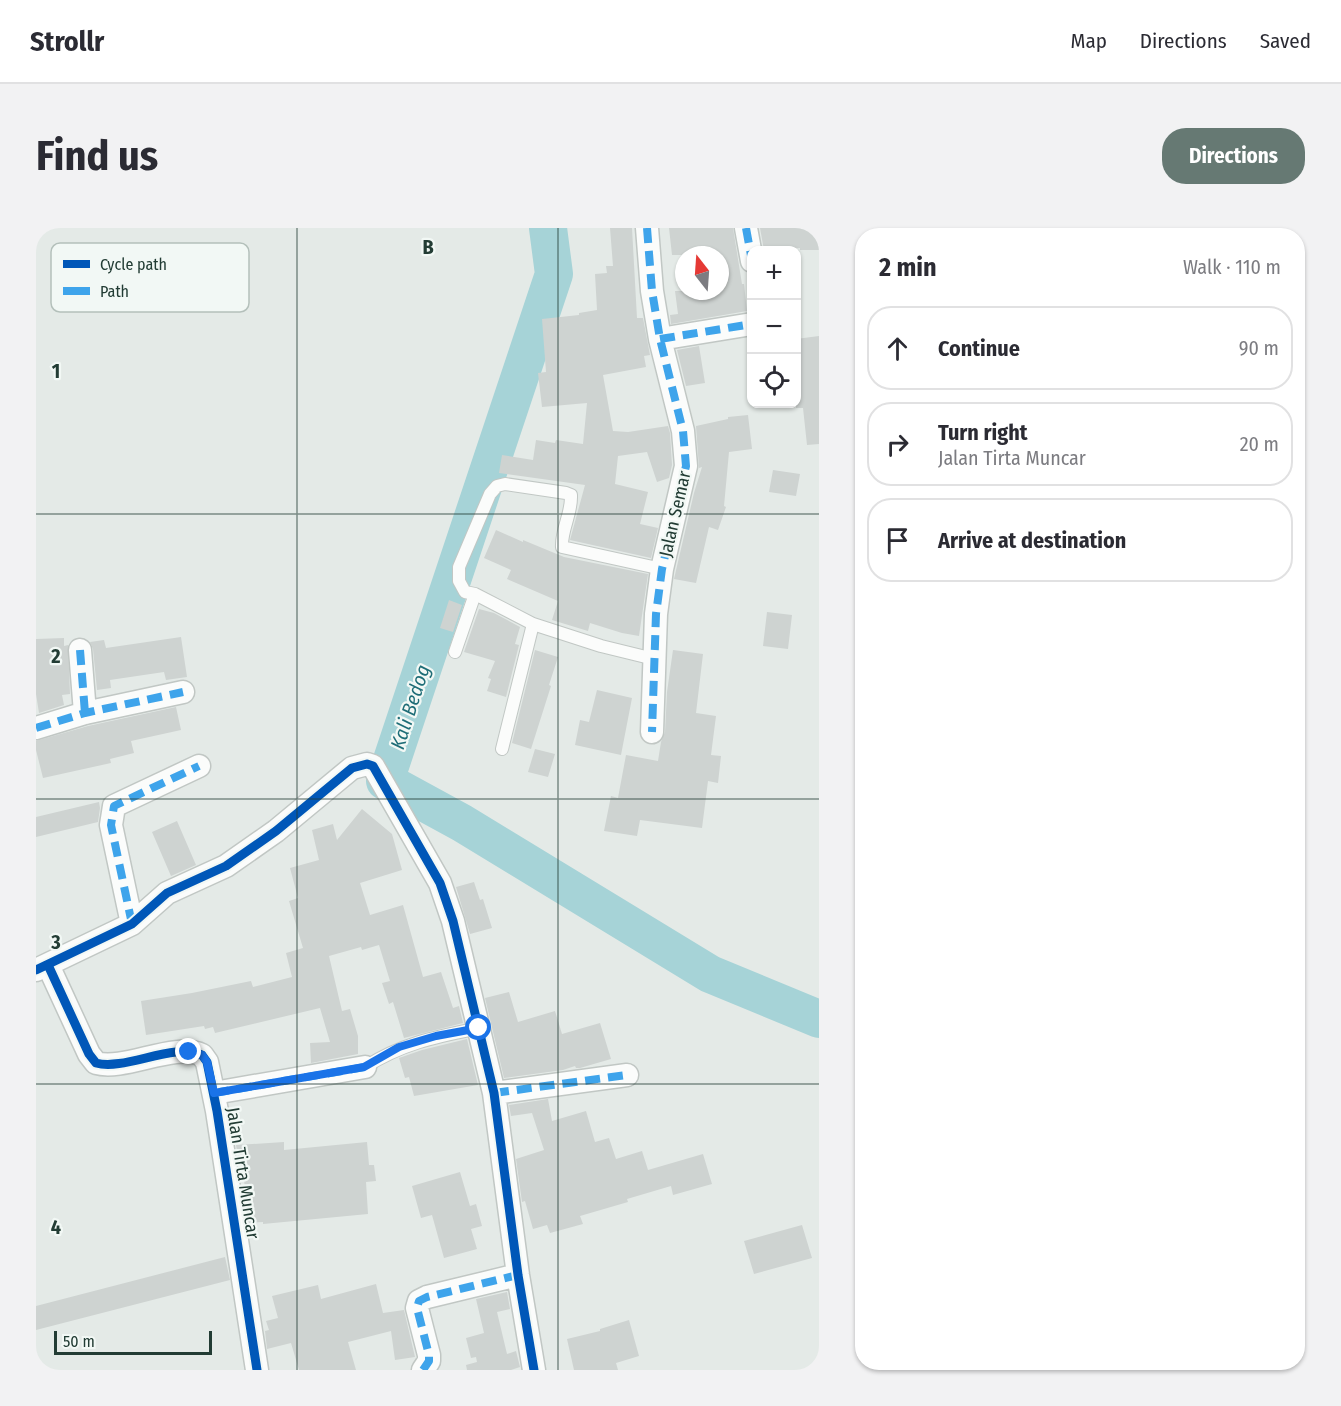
<!DOCTYPE html>
<meta charset="utf-8">
<style>
:root{--surface:#fff;--page:#f2f2f3;--text:#2b2b33;--muted:#7c7c81;--line:#e1e1e2;--accent:#667973}
body{margin:0;font-family:"Fira Sans Condensed",sans-serif;background:var(--page);color:var(--text)}
.controls{position:absolute;right:18px;top:18px;display:grid;overflow:hidden;border-radius:12px;box-shadow:0 2px 4px #0004}
.controls button{width:54px;height:54px;display:grid;place-items:center;padding:0;border:0;border-bottom:2px solid var(--line);background:var(--surface);color:var(--text);font:30px sans-serif}
.compass{position:absolute;left:639px;top:18px;width:54px;height:54px;border-radius:50%;background:var(--surface);box-shadow:0 2px 4px #0004;rotate:343deg}
.scale{position:absolute;left:18px;bottom:15px;width:158px;box-sizing:border-box;padding-left:6px;border:3px solid #223c34;border-top:0;font-size:16px;line-height:21px;white-space:nowrap;color:#223c34;-webkit-text-stroke:4px #f2f8f5;paint-order:stroke}
.stop{position:absolute;width:18px;height:18px;margin:-14px;border:4px solid #1a73e8;border-radius:50%;background:#fff}
.stop.end{background:#1a73e8;border-color:#fff;box-shadow:0 2px 6px #0008}
.list{margin:0;padding:0;list-style:none}
h2{display:flex;justify-content:space-between;align-items:center;height:78px;margin:0;padding:0 24px;font-size:26px}
h2 small{font-size:20px;font-weight:400;color:var(--muted)}
.list li{display:grid;grid-template-columns:39px 1fr auto;gap:18px;align-items:center;box-sizing:border-box;height:84px;margin:0 12px 12px;padding:0 12px;border:2px solid var(--line);border-radius:24px}
.list b{display:block;font-size:22px;white-space:nowrap}
.list p{margin:0;font-size:20px;white-space:nowrap;color:var(--muted)}
.list em{font-size:20px;font-style:normal;color:var(--muted)}
.icon{flex:none;width:33px;height:33px;fill:none;stroke:currentColor;stroke-width:2;stroke-linecap:round;stroke-linejoin:round}
.map{position:relative;flex:none;width:783px;height:1142px;overflow:hidden;border-radius:24px}
header{display:flex;align-items:center;gap:36px;box-sizing:border-box;height:84px;padding:0 30px;background:var(--surface);border-bottom:2px solid var(--line)}
header strong{font-size:28px}
nav{display:flex;gap:33px;margin-inline-start:auto;font-size:21px}
.intro{display:flex;align-items:center;justify-content:space-between;box-sizing:border-box;height:144px;padding:0 36px}
h1{margin:0;font-size:42px}
.button{padding:15px 27px;border-radius:24px;background:var(--accent);color:#fff;font-size:21px;font-weight:700}
main{display:flex;gap:36px;padding:0 36px}
aside{flex:1;background:var(--surface);border-radius:24px;box-shadow:0 2px 4px #0004}
.map>svg:first-child{display:block}
.lines{fill:none;stroke-linecap:round;stroke-linejoin:round}
.river{stroke:#a6d3d7;stroke-width:38}
.building{fill:#ced3d1}
.lane-casing{stroke:#c1c7c4;stroke-width:14}
.street-casing{stroke:#c1c7c4;stroke-width:25}
.lane{stroke:#fbfcfb;stroke-width:12}
.street{stroke:#fbfcfb;stroke-width:22}
.quiet{stroke:#3ea4eb;stroke-width:8;stroke-dasharray:15 8;stroke-linecap:butt}
.cycleway-casing{stroke:#f2f8f5;stroke-width:13}
.cycleway{stroke:#0057b8;stroke-width:9}
.route{stroke:#1a73e8;stroke-width:8}
.grid{fill:none;stroke:#223c34;stroke-width:1.5;stroke-opacity:0.55}
.labels{text-anchor:middle;stroke-width:4.5;stroke-linejoin:round;paint-order:stroke}
.street-label{font-size:18px;fill:#223c34;stroke:#f2f8f5}
.water-label{font-size:20px;font-style:italic;fill:#1e6d77;stroke:#f2f8f5}
.key{fill:#f2f8f5;stroke:#b4c0bb;stroke-width:1.5}
.key-label{font-size:16px;fill:#223c34}
.grid-label{font-size:20px;text-anchor:middle;font-weight:bold;fill:#223c34;stroke:#f2f8f5;stroke-width:4.5;stroke-linejoin:round;paint-order:stroke}
</style>
<header>
<strong>Strollr</strong>
<nav><a>Map</a><a>Directions</a><a>Saved</a></nav>
</header>
<div class="intro"><h1>Find us</h1><a class="button">Directions</a></div>
<main>
<div class="map">
<svg width="783" height="1142" viewBox="0 0 783 1142">
<rect width="100%" height="100%" fill="#e4eae7"/>
<g class="lines">
<!-- river -->
<path class="river" d="M 512,0 L 518,46 L 349,553 L 426,595 L 674,746 L 783,791"/>
</g>
<!-- building -->
<path class="building" d="M 574,0 L 596,0 L 601,90 L 607,90 L 614,127 L 608,128 L 610,139 L 567,147 L 577,203 L 592,204 L 632,198 L 634,205 L 636,237 L 633,250 L 621,254 L 611,224 L 582,228 L 579,256 L 612,264 L 604,296 L 622,300 L 615,330 L 534,312 L 549,257 L 463,245 L 466,227 L 497,232 L 500,212 L 519,215 L 520,212 L 547,216 L 551,175 L 506,179 L 502,145 L 510,144 L 506,91 L 543,87 L 543,85 L 561,82 L 559,46 L 571,45 L 570,38 L 577,38 Z
M 633,0 L 697,0 L 706,56 L 708,56 L 711,83 L 635,96 L 634,87 L 642,86 L 639,63 L 684,63 L 684,27 L 636,27 Z
M 724,0 L 783,0 L 783,22 L 764,22 L 764,20 L 728,22 Z
M 783,108 L 783,216 L 771,217 L 767,180 L 760,180 L 760,111 Z
M 663,118 L 669,155 L 650,158 L 641,122 Z
M 712,187 L 716,221 L 693,224 L 688,278 L 690,279 L 682,302 L 673,299 L 660,355 L 638,351 L 658,265 L 666,239 L 663,240 L 660,198 L 692,191 L 692,189 Z
M 737,242 L 764,246 L 760,268 L 733,264 Z
M 460,302 L 487,314 L 487,312 L 528,329 L 612,346 L 603,408 L 586,405 L 554,395 L 552,403 L 516,392 L 522,373 L 471,351 L 475,342 L 448,330 Z
M 413,372 L 426,377 L 417,404 L 404,400 Z
M 443,381 L 458,385 L 484,399 L 479,416 L 483,417 L 470,469 L 451,463 L 455,451 L 452,450 L 459,433 L 428,424 Z
M 731,384 L 756,387 L 752,421 L 727,418 Z
M 145,409 L 151,449 L 130,452 L 128,444 L 74,452 L 75,460 L 61,462 L 57,421 L 54,414 L 68,412 L 70,420 Z
M 28,410 L 28,418 L 32,417 L 34,466 L 26,467 L 28,477 L 3,485 L 0,466 L 0,411 Z
M 499,422 L 522,429 L 513,457 L 515,458 L 495,521 L 476,515 Z
M 637,422 L 667,426 L 660,485 L 680,488 L 675,527 L 685,528 L 682,555 L 672,553 L 666,600 L 604,592 L 601,608 L 568,603 L 575,568 L 582,570 L 590,527 L 622,533 L 625,514 L 629,504 L 631,464 Z
M 561,462 L 596,470 L 585,527 L 539,517 L 544,492 L 553,494 Z
M 140,479 L 145,502 L 95,513 L 98,525 L 74,531 L 75,535 L 7,550 L 0,522 L 0,513 L 52,498 Z
M 499,521 L 519,526 L 512,549 L 492,544 Z
M 63,574 L 64,580 L 62,594 L 0,609 L 0,589 Z
M 326,581 L 356,606 L 366,642 L 324,655 L 334,687 L 367,677 L 387,749 L 405,744 L 417,780 L 423,778 L 427,795 L 368,810 L 357,774 L 353,776 L 346,755 L 354,753 L 343,717 L 326,722 L 325,719 L 293,728 L 306,783 L 314,781 L 322,808 L 322,826 L 275,835 L 274,815 L 294,814 L 284,780 L 179,805 L 177,799 L 169,801 L 168,798 L 110,807 L 105,773 L 156,765 L 215,753 L 217,759 L 256,749 L 250,725 L 267,720 L 253,673 L 262,670 L 254,640 L 283,632 L 276,602 L 297,596 L 301,612 Z
M 141,593 L 160,637 L 135,648 L 116,604 Z
M 438,654 L 444,672 L 447,671 L 456,700 L 434,706 L 420,659 Z
M 473,764 L 482,794 L 519,783 L 526,806 L 564,795 L 575,831 L 544,840 L 540,840 L 539,838 L 527,842 L 468,850 L 449,770 Z
M 431,811 L 442,857 L 378,868 L 373,849 L 369,850 L 363,830 L 386,822 Z
M 512,871 L 516,893 L 550,883 L 559,914 L 573,910 L 580,931 L 606,923 L 612,942 L 667,926 L 676,956 L 637,967 L 635,958 L 591,971 L 592,974 L 544,988 L 547,996 L 514,1005 L 511,997 L 497,1001 L 489,973 L 486,974 L 480,931 L 508,922 L 496,885 L 475,888 L 473,877 Z
M 248,914 L 248,922 L 331,914 L 333,937 L 338,937 L 340,953 L 330,954 L 332,986 L 227,996 L 227,994 L 212,995 L 207,940 L 204,941 L 200,917 Z
M 424,944 L 434,978 L 440,976 L 446,998 L 435,1001 L 441,1021 L 408,1030 L 396,987 L 385,990 L 376,958 Z
M 766,997 L 776,1030 L 718,1046 L 708,1013 Z
M 189,1029 L 194,1052 L 0,1102 L 0,1078 Z
M 340,1056 L 347,1085 L 368,1082 L 379,1129 L 359,1132 L 355,1103 L 312,1114 L 320,1142 L 263,1142 L 255,1115 L 231,1121 L 229,1103 L 233,1102 L 230,1093 L 242,1090 L 236,1068 L 282,1057 L 285,1071 Z
M 471,1064 L 474,1081 L 461,1084 L 471,1126 L 480,1123 L 484,1139 L 475,1142 L 431,1142 L 430,1137 L 441,1134 L 440,1129 L 435,1130 L 430,1110 L 448,1105 L 440,1071 Z
M 593,1092 L 603,1128 L 580,1135 L 582,1142 L 538,1142 L 531,1111 L 564,1103 L 564,1101 Z"/>
<g class="lines">
<defs>
<path id="lane" d="M 419,424 L 439,366
M 618,431 L 565,418 L 497,396 L 439,366 L 429,364 L 423,353 L 423,339 L 454,266 L 461,258 L 469,256 L 530,265 L 535,267 C 536,286 525,301 526,319 L 626,341
M 466,521 L 497,396
M 329,839 C 367,815 399,809 443,800"/>
<path id="street" d="M 611,0 L 616,63 L 624,111 L 647,203 L 650,238 L 626,341 L 620,386 L 616,504
M 710,0 L 716,33
M 624,111 L 716,96
M 44,422 L 49,485
M 0,500 L 49,485 L 147,464
M 96,696 L 75,597 L 78,578 L 163,538
M 12,737 L 53,826 L 60,835 C 89,843 138,814 166,827 L 171,834 L 181,883 L 221,1142
M 0,742 L 96,696 L 131,665 L 190,638 L 240,603 L 316,540 L 331,536 L 337,538 L 404,655 L 417,693 L 458,865 L 482,1047 L 498,1142
M 178,865 L 329,839
M 458,865 L 591,847
M 387,1142 L 393,1133 L 393,1127 L 381,1080 L 383,1073 L 391,1069 L 482,1047"/>
</defs>
<!-- lane casing -->
<use href="#lane" class="lane-casing"/>
<!-- street casing -->
<use href="#street" class="street-casing"/>
<!-- lane -->
<use href="#lane" class="lane"/>
<!-- street -->
<use href="#street" class="street"/>
<!-- quiet -->
<path class="quiet" d="M 611,0 L 616,63 L 624,111 L 647,203 L 650,238 L 626,341 L 620,386 L 616,504
M 710,0 L 716,33
M 624,111 L 716,96
M 44,422 L 49,485
M 0,500 L 49,485 L 147,464
M 96,696 L 75,597 L 78,578 L 163,538
M 178,865 L 329,839
M 458,865 L 591,847
M 387,1142 L 393,1133 L 393,1127 L 381,1080 L 383,1073 L 391,1069 L 482,1047"/>
<defs>
<path id="cycleway" d="M 12,737 L 53,826 L 60,835 C 89,843 138,814 166,827 L 171,834 L 181,883 L 221,1142
M 0,742 L 96,696 L 131,665 L 190,638 L 240,603 L 316,540 L 331,536 L 337,538 L 404,655 L 417,693 L 458,865 L 482,1047 L 498,1142"/>
</defs>
<!-- cycleway casing -->
<use href="#cycleway" class="cycleway-casing"/>
<!-- cycleway -->
<use href="#cycleway" class="cycleway"/>
</g>
<g class="lines">
<!-- route -->
<path class="route" d="M 153,824 L 166,827 L 171,834 L 178,865 L 328,839 L 363,819 L 400,808 L 443,800"/>
</g>
<!-- grid -->
<path class="grid" d="M 261,0 L 261,1142M 522,0 L 522,1142M 0,286 L 783,286M 0,571 L 783,571M 0,856 L 783,856"/>
<g class="labels">
<!-- street labels -->
<g class="street-label">
<text transform="translate(639 286) rotate(-77)" y="6">Jalan Semar</text>
<text transform="translate(207 945) rotate(81)" y="6">Jalan Tirta Muncar</text>
</g>
<!-- water labels -->
<g class="water-label">
<text transform="translate(374 479) rotate(-72)" y="7">Kali Bedog</text>
</g>
</g>
<!-- legend -->
<rect x="15" y="15" width="198" height="69" rx="9" class="key"/>
<rect x="27" y="32" width="27" height="8" fill="#0057b8"/>
<rect x="27" y="59" width="27" height="8" fill="#3ea4eb"/>
<g class="key-label">
<text x="64" y="42">Cycle path</text>
<text x="64" y="69">Path</text>
</g>
<g class="grid-label">
<text x="392" y="26">B</text>
<text x="20" y="150">1</text>
<text x="20" y="435">2</text>
<text x="20" y="721">3</text>
<text x="20" y="1006">4</text>
</g>
</svg>
<div class="controls">
<button>+</button>
<button>−</button>
<button><svg class="icon" aria-label="locate" viewBox="0 0 24 24"><circle cx="12" cy="12" r="6"/><path d="M12 2v4M12 18v4M2 12h4M18 12h4"/></svg></button>
</div>
<svg class="compass" viewBox="-18 -18 36 36"><path d="M0-13l5 13h-10z" fill="#e53935"/><path d="M0 13l5-13h-10z" fill="#7c7c81"/></svg>
<div class="scale">50 m</div>
<div class="stop" style="left:443px;top:800px"></div>
<div class="stop end" style="left:153px;top:824px"></div>
</div>
<aside>
<h2>2 min<small>Walk · 110 m</small></h2>
<ul class="list">
<li><svg class="icon" aria-label="ahead" viewBox="0 0 24 24"><path d="M12 20V5M6 11l6-6 6 6"/></svg><div><b>Continue</b></div><em>90 m</em></li>
<li><svg class="icon" aria-label="right" viewBox="0 0 24 24"><path d="M7 20v-9h11M14 6l5 5-5 5"/></svg><div><b>Turn right</b><p>Jalan Tirta Muncar</p></div><em>20 m</em></li>
<li><svg class="icon" aria-label="arrive" viewBox="0 0 24 24"><path d="M6 21V4h12l-3 4 3 4H6"/></svg><div><b>Arrive at destination</b></div></li>
</ul>
</aside>
</main>
